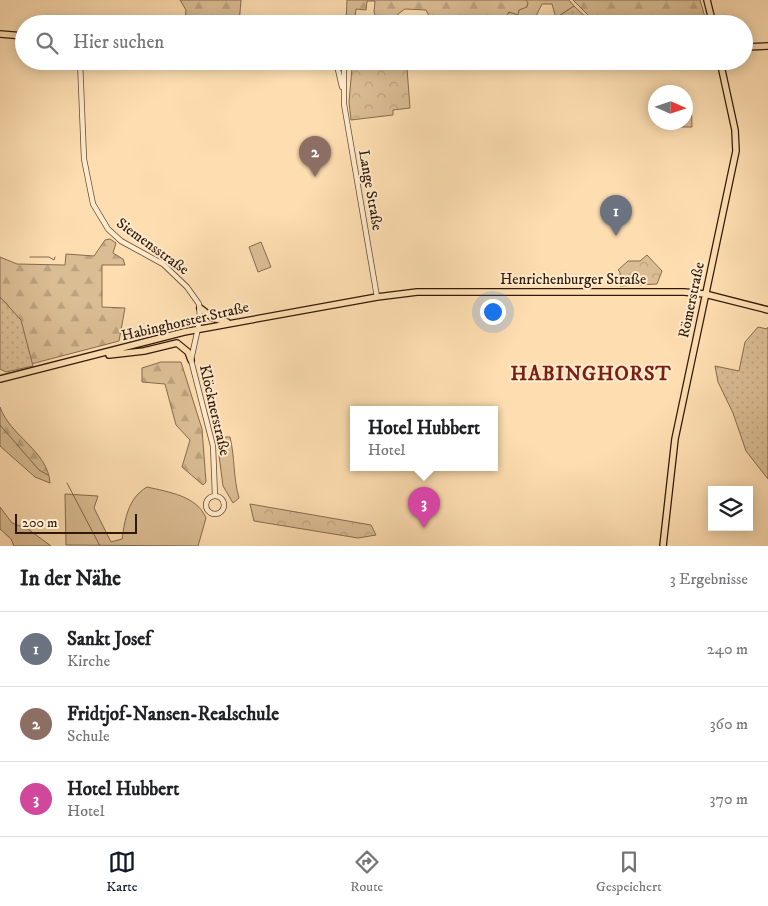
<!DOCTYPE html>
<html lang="de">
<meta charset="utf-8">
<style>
:root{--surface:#fff;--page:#f2f2f2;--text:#202124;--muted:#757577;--line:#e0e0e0;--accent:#111827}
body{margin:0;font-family:"IM FELL DW Pica",serif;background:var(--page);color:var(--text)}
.controls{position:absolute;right:15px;bottom:15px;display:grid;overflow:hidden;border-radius:0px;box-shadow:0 2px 12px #0003}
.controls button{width:45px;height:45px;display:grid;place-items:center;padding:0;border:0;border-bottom:1px solid var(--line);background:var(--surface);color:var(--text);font:25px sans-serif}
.compass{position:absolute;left:648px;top:85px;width:45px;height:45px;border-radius:50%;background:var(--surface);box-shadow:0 2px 12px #0003;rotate:93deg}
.scale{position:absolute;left:15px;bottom:12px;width:122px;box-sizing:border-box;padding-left:5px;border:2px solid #301908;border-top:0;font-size:14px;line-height:18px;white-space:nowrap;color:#301908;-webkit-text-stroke:4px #feeacc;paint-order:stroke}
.you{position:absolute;left:492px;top:311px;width:18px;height:18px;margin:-12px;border:4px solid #fff;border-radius:50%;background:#1a73e8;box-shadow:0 0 0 8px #1a73e833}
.badge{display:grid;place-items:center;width:32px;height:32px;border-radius:50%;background:var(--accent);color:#fff;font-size:16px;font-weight:700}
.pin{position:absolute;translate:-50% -41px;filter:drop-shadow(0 1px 2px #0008)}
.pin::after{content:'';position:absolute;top:26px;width:18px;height:15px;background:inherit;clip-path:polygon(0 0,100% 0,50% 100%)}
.popup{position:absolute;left:350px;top:406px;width:148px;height:65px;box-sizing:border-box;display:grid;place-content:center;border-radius:0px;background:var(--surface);filter:drop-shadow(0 1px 4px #0005);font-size:16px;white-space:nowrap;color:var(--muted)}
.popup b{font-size:19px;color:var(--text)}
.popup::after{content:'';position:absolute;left:50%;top:100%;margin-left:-10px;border:10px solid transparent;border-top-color:var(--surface)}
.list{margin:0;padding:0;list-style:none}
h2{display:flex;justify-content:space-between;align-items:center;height:65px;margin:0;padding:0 20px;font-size:21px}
h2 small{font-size:16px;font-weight:400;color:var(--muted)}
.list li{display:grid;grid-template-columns:32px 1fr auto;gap:15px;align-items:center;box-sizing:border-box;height:75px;padding:0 20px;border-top:1px solid var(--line)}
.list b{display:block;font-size:19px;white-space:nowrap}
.list p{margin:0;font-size:16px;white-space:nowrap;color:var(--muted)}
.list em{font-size:16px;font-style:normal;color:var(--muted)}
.icon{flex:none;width:28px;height:28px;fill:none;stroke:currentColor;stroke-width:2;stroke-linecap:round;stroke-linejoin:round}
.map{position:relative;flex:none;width:768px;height:546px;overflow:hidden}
.search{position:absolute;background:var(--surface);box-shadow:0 2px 12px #0003;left:15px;right:15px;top:15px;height:55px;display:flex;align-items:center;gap:12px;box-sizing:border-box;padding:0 18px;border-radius:28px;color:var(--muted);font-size:19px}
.sheet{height:290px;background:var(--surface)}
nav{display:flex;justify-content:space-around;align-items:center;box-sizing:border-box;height:70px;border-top:1px solid var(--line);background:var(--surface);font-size:14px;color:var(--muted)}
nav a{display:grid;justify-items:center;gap:2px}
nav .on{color:var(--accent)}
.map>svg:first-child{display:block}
.grass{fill:#dbbd94;stroke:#866b4e}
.forest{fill:url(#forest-firs);stroke:#866b4e}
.park{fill:url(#park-crowns);stroke:#866b4e}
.garden{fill:url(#garden-dots);stroke:#866b4e}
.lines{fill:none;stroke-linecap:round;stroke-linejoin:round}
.stream{stroke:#82674b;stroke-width:1}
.minor-casing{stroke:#644a32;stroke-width:6}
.major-casing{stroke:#301908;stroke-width:8}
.minor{stroke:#feeacc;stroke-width:4.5}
.major{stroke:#fedeb1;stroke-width:5.5}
.labels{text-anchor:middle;stroke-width:4;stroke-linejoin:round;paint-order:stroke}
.street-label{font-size:15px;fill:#301908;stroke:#feeacc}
.district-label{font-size:20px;font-weight:bold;letter-spacing:1px;fill:#7a1f14;stroke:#feeacc}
</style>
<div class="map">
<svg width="768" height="546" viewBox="0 0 768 546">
<defs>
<pattern id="forest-firs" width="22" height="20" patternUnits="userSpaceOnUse" patternTransform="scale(1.25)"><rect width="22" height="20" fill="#dbbd94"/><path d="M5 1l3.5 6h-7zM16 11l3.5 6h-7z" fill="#bca27e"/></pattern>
<pattern id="park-crowns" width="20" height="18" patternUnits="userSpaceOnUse" patternTransform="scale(1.25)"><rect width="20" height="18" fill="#dbbd94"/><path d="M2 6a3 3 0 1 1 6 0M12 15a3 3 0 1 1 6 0" fill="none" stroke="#bca27e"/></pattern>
<pattern id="garden-dots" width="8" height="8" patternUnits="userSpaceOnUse" patternTransform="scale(1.25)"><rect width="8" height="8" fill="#dbbd94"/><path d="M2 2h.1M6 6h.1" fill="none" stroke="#bca27e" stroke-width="1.8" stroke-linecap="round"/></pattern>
</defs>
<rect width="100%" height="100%" fill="#fedeb1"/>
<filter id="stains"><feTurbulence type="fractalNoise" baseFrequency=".004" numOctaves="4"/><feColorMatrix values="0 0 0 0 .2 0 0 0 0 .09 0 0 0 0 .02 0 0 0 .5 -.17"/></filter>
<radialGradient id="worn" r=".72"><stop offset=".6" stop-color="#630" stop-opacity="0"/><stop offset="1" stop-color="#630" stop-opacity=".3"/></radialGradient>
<!-- grass -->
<path class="grass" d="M 526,0 L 569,0 L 574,6 L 556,18 L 552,4 L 542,4 L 536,16 L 540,24 L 504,24 L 506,14 L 523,8 Z
M 686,99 L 691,99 L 692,127 L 677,127 L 677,123 L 686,122 Z
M 261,242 L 271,267 L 258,272 L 249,247 Z
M 225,437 L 230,437 C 235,457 233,477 239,498 L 233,503 L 223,486 L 217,440 Z
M 147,487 C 169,492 197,496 206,518 L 198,546 L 66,545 L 65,494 L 98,496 L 94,508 L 111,542 L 122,539 C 125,519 128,498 147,487 Z
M 0,507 L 12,523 L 28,529 L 51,546 L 14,546 L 11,539 L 0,529 Z"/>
<!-- forest -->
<path class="forest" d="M 180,0 L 241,0 L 239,24 L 185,24 L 186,10 Z
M 347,0 L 526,0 L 528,3 L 527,7 L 519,10 L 518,15 L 509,12 L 504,19 L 479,20 L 480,24 L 433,24 L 426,10 L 405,9 L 398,14 L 396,24 L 378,24 L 374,12 L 375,1 L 367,1 L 366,10 L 356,9 L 354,24 L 346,23 Z
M 573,0 L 700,0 L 707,24 L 597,24 Z
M 110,239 L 116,243 L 113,253 L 123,259 L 125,265 L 102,265 L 102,307 L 125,308 L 119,341 L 31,364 C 25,335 22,320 0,297 L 0,257 L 17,264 L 65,265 L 66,254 L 94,256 L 105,240 Z
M 161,362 L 181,362 L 202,429 L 206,482 L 203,485 L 182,467 L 190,440 L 176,425 L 165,384 L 142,382 L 142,368 Z
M 0,407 C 10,436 48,451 50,483 L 35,477 L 0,446 Z"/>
<!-- park -->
<path class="park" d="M 355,65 L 407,68 L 410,108 L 393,110 L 393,115 L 351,120 L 349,102 L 352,68 Z
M 647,255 L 662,271 L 657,284 L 620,286 L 620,272 L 618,270 L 628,261 L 640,261 Z
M 250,504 L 371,525 L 376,535 L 358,538 L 254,521 Z"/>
<!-- garden -->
<path class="garden" d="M 574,6 L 593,24 L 558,24 L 556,18 Z
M 0,297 L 21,320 L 33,366 L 6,372 L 0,369 Z
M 758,327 L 767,329 L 768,327 L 768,479 L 746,451 L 733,413 L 718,382 L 715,366 L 739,371 L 745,342 Z"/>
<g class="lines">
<!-- stream -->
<path class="stream" d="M 30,257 L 49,257 L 54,260 L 55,257
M 0,425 L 39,470 L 48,475
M 67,483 L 100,546"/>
<defs>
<path id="minor" d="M 80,61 L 84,159 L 93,204 L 108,229 L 121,241 L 163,264 L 187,287 L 199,304 L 200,319 L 191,360 L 213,446 L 215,496
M 336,61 L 342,87
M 344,61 L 344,104 L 377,297
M206 505a9 9 0 1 1 18 0a9 9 0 1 1-18 0Z"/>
<path id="major" d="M 707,0 L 713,24
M 0,34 L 24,36
M 744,47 L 768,46
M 397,61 L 470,61
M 200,308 L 213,318 L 227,322
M 109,355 L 144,351 L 177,343 L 188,352 L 191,360
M 0,379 L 184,332 L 377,297 L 417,292 L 684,292 L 705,294 L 768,310
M 663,546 L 675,439 L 736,151 L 735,130 L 720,61"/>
</defs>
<!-- minor casing -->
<use href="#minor" class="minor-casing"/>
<!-- major casing -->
<use href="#major" class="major-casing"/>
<!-- minor -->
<use href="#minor" class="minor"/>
<!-- major -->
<use href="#major" class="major"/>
</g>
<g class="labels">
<!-- street labels -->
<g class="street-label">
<text transform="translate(371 190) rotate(80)" y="5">Lange Straße</text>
<text transform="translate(153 246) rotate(36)" y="5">Siemensstraße</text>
<text x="573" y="284">Henrichenburger Straße</text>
<text transform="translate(691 300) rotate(-78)" y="5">Römerstraße</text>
<text transform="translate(185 321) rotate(-13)" y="5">Habinghorster Straße</text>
<text transform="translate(215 410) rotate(77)" y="5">Klöcknerstraße</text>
</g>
<!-- district labels -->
<g class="district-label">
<text x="591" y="380">HABINGHORST</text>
</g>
</g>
<rect width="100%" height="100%" filter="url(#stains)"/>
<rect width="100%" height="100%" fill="url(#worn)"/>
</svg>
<div class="controls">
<button><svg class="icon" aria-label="layers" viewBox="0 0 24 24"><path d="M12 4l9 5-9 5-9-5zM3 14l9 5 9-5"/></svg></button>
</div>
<svg class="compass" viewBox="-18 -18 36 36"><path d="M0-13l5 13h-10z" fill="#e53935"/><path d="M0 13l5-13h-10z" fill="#757577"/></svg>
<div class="scale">200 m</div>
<div class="you"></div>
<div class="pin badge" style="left:616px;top:236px;background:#6b7280">1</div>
<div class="pin badge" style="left:315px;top:177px;background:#8d6e63">2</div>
<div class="pin badge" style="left:424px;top:528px;background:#d1479c">3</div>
<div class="popup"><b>Hotel Hubbert</b>Hotel</div>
<div class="search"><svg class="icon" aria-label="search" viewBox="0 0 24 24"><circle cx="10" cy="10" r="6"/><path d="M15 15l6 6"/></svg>Hier suchen</div>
</div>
<section class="sheet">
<h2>In der Nähe<small>3 Ergebnisse</small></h2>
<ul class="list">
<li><span class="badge" style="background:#6b7280">1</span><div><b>Sankt Josef</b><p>Kirche</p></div><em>240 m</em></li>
<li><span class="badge" style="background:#8d6e63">2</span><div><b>Fridtjof-Nansen-Realschule</b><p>Schule</p></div><em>360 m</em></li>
<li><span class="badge" style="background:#d1479c">3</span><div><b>Hotel Hubbert</b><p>Hotel</p></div><em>370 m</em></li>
</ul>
</section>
<nav>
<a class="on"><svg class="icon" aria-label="map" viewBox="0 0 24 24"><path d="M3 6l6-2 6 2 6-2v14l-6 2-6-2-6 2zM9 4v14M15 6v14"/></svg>Karte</a>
<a><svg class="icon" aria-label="directions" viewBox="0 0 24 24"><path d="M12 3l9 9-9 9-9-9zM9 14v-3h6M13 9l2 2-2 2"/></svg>Route</a>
<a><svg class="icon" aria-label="saved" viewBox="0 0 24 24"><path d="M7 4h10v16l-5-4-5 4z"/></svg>Gespeichert</a>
</nav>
